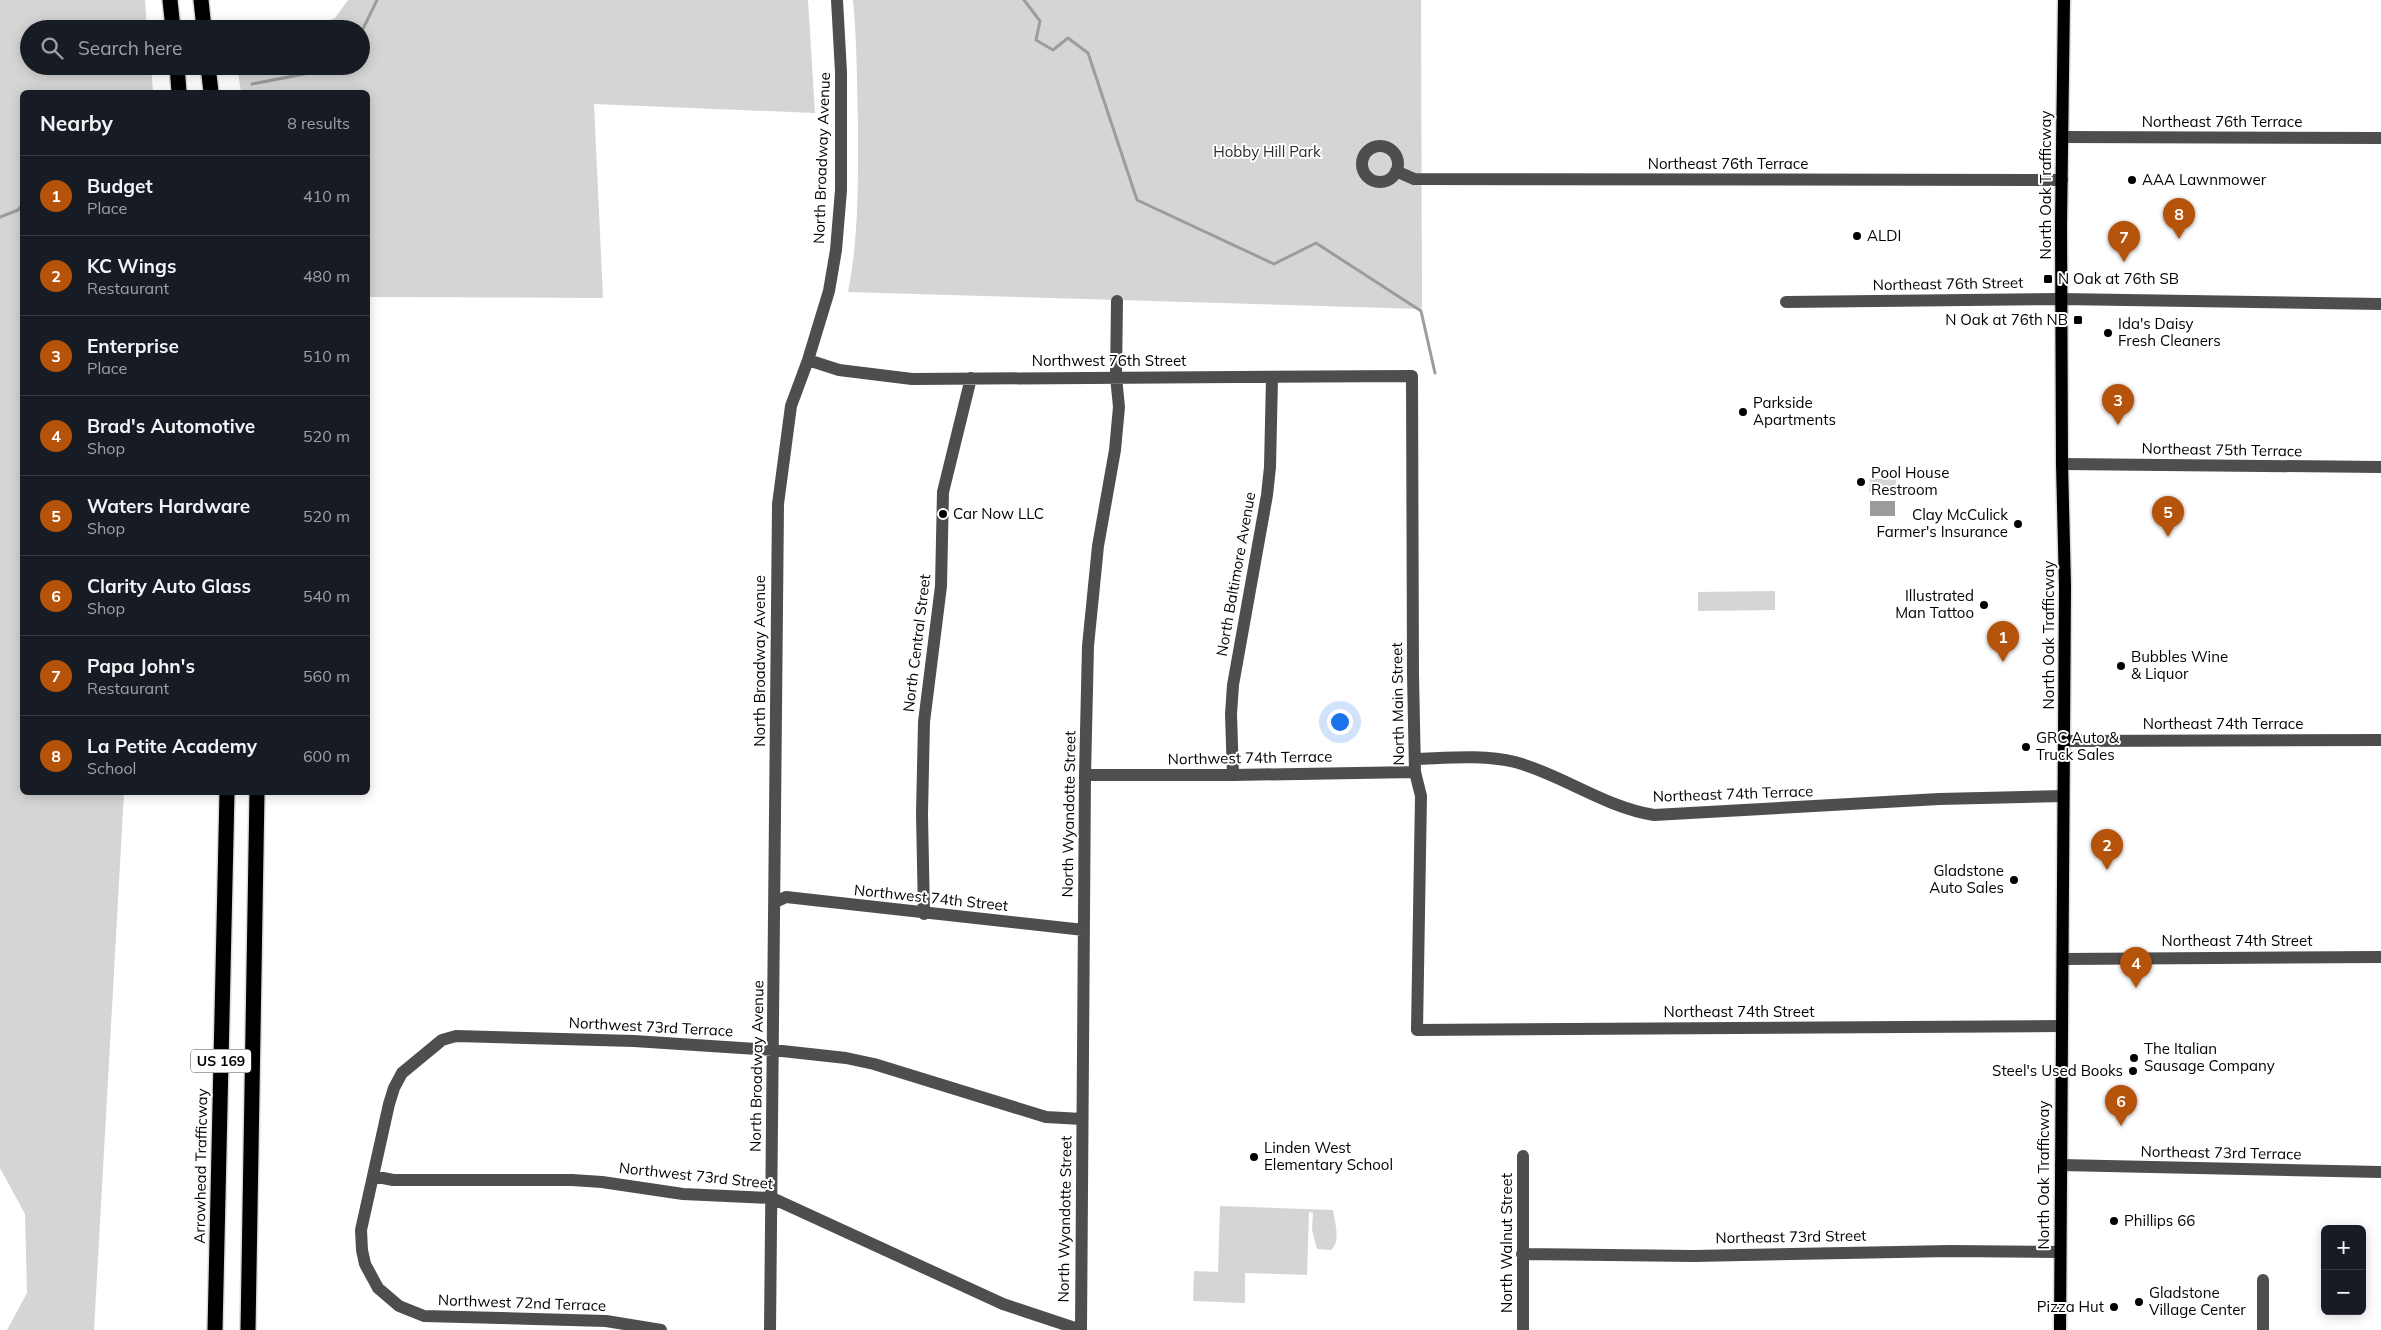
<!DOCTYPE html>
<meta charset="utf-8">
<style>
:root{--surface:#171b24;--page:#20242c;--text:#f1f3f6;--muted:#9ea1a6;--line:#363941;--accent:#b45309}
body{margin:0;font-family:Mulish,sans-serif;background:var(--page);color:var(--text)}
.controls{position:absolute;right:15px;bottom:15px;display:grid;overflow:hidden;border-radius:8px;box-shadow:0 2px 12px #0003}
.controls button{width:45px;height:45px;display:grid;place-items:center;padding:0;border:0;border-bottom:1px solid var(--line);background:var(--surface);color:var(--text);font:25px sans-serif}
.you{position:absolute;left:1339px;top:721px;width:18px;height:18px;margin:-12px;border:4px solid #fff;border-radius:50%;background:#1a73e8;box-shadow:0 0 0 8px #1a73e833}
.badge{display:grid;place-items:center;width:32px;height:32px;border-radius:50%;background:var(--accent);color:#fff;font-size:16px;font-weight:700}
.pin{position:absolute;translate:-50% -41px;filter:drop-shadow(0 1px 2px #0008)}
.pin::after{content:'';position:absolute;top:26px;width:18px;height:15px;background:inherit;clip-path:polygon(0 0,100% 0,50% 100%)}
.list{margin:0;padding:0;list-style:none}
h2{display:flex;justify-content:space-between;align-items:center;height:65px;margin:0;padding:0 20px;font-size:21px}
h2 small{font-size:16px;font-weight:400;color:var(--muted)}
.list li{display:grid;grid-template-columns:32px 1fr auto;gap:15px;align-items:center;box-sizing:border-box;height:80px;padding:0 20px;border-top:1px solid var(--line)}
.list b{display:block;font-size:19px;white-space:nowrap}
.list p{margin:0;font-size:16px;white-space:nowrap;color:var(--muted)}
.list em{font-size:16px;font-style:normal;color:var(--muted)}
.icon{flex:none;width:28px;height:28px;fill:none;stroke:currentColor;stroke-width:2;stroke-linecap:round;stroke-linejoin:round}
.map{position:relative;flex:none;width:2381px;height:1330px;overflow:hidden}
.search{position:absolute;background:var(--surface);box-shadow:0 2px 12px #0003;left:20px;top:20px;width:350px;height:55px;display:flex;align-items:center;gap:12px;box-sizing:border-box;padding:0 18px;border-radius:28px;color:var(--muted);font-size:19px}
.panel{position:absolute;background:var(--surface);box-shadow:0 2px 12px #0003;left:20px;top:90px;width:350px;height:705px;border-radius:8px}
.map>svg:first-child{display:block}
.green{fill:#d5d5d5}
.water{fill:#9c9c9c}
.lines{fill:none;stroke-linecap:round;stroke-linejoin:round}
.stream{stroke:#9c9c9c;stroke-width:3}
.major-casing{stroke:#dbdbdb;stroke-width:15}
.highway-casing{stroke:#dbdbdb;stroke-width:18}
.minor{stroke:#4e4e4e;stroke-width:12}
.major{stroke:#000;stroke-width:12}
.highway{stroke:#000;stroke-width:15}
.poi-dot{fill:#000;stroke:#fff;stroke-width:2}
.labels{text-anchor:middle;stroke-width:4;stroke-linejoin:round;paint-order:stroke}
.shield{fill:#fff;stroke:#4c4c4c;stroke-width:1}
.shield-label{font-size:14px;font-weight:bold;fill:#000}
.street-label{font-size:15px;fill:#000;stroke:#fff}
.park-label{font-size:15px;fill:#2c2c2c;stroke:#fff}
.poi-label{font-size:15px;fill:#000;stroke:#fff;text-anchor:start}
</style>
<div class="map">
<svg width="2381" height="1330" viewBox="0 0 2381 1330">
<rect width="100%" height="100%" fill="#fff"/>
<!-- green -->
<path class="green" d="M 0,0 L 145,0 L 147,29 L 29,29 L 29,66 L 151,66 L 153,92 L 22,92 L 22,792 L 124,793 L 94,1330 L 7,1330 L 27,1293 L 25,1214 L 0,1168 Z
M 348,0 L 808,0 L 815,113 L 594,104 L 603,298 L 368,297 L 368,92 L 241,92 L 237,66 L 361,66 L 361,29 L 306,29 L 335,18 Z
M 853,0 L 1421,0 L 1422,309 L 848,292 C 859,237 858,181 858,125 C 857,84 857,42 853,0 Z
M 1870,478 L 1896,480 L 1895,494 L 1869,492 Z
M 1775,591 L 1775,610 L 1698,611 L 1698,592 Z
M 1220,1206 L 1333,1210 C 1335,1223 1341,1242 1331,1250 L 1317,1249 L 1312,1230 L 1313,1213 L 1309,1212 L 1307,1275 L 1245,1273 L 1245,1303 L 1193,1301 L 1194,1271 L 1218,1272 Z"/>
<!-- water -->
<path class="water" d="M 1870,501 L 1895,501 L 1895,516 L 1870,516 Z"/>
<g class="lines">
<!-- stream -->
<path class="stream" d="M 1024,0 L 1040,21 L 1036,40 L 1053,50 L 1068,38 L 1088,53 L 1137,200 L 1274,264 L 1316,243 L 1421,311 L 1435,373
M 361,33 L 377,0
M 252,84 L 345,66
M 0,217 L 18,210 L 22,205"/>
<defs>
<path id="major" d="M 2060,1330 L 2065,586 L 2062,464 L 2061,225 L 2064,0"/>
<path id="highway" d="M 170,0 L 173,29
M 201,0 L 204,29
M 177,66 L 179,92
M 208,66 L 211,92
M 215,1330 L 227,792
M 248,1330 L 257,792"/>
</defs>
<!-- major casing -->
<use href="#major" class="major-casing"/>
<!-- highway casing -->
<use href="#highway" class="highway-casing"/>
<!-- minor -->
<path class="minor" d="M 2062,137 L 2381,138
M1362 164a18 18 0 1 1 36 0a18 18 0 1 1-36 0Z
M 1396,171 L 1414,179 L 2062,180
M 1786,302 L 2061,299 L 2381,304
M 808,360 L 839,370 L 912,379 L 1412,376 L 1413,675 L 1415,772 L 1421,796 L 1417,1030 L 2061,1026
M 2062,464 L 2381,467
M 2065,741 L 2381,740
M 1415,759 C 1447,758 1483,754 1515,762 C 1563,775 1604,807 1654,815 L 1939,799 L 2063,796
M 1085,775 L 1233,775 L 1415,772
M 1233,775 L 1231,714 L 1233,685 L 1267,495 L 1270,467 L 1272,378
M 775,902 L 786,897 L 1084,930
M 924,914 L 922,814 L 924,722 L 941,586 L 943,492 L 971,378
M 2063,959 L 2381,957
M 1523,1156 L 1523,1330
M 2061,1165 L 2381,1172
M 373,1176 L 393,1180 L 572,1180 L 602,1182 L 683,1194 L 772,1198 L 1003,1304 L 1081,1330
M 1522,1254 L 1694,1256 L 1950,1251 L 2060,1252
M 2263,1280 L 2263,1330
M 661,1330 L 606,1321 L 424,1316 L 399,1306 L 378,1288 L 365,1264 L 362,1250 L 361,1230 L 389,1104 L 394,1088 L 402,1073 L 442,1040 L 456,1036 L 634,1041 L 773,1050 L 846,1058 L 874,1064 L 1046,1117 L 1082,1119
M 770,1330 L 778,504 L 791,406 L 808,360 L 829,291 L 836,250 L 841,190 L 841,72 L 837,0
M 1081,1330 L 1085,775 L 1088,646 L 1098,546 L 1115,450 L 1119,407 L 1116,377 L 1117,301"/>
<!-- major -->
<use href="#major" class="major"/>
<!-- highway -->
<use href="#highway" class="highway"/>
</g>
<!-- markers -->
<g class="poi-dot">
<circle cx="2132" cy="180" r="5"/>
<circle cx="1857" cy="236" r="5"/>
<rect x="2043" y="274" width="10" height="10" rx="2.5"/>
<rect x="2073" y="315" width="10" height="10" rx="2.5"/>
<circle cx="2108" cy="333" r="5"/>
<circle cx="1743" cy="412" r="5"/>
<circle cx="1861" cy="482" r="5"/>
<circle cx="943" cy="514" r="5"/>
<circle cx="2018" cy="524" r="5"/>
<circle cx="1984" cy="605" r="5"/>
<circle cx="2121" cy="666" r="5"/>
<circle cx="2026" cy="747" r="5"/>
<circle cx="2014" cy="880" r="5"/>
<circle cx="2134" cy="1058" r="5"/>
<circle cx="2133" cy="1071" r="5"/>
<circle cx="1254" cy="1157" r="5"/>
<circle cx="2114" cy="1221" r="5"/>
<circle cx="2139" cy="1302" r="5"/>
<circle cx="2114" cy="1307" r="5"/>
</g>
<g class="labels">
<!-- shield labels -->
<rect class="shield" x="191" y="1049.5" width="60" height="23" rx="4"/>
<g class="shield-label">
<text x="221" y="1066">US 169</text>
</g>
<!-- street labels -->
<g class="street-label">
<text x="2222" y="127">Northeast 76th Terrace</text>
<text transform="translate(822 158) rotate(-88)" y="5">North Broadway Avenue</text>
<text x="1728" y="169">Northeast 76th Terrace</text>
<text transform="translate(2046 185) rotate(-90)" y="5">North Oak Trafficway</text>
<text transform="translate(1948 284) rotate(-1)" y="5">Northeast 76th Street</text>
<text x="1109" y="366">Northwest 76th Street</text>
<text transform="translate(2222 450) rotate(1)" y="5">Northeast 75th Terrace</text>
<text transform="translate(1236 574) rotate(-80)" y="5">North Baltimore Avenue</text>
<text transform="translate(2049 635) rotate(-90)" y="5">North Oak Trafficway</text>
<text transform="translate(917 643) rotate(-83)" y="5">North Central Street</text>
<text transform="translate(760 661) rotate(-90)" y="5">North Broadway Avenue</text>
<text transform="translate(1398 704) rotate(-91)" y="5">North Main Street</text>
<text x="2223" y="729">Northeast 74th Terrace</text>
<text transform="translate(1250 758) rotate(-1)" y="5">Northwest 74th Terrace</text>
<text transform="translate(1733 794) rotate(-2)" y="5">Northeast 74th Terrace</text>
<text transform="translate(1069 814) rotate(-89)" y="5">North Wyandotte Street</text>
<text transform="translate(931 898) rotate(6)" y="5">Northwest 74th Street</text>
<text x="2237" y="946">Northeast 74th Street</text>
<text x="1739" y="1017">Northeast 74th Street</text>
<text transform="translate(651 1027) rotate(3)" y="5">Northwest 73rd Terrace</text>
<text transform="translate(757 1066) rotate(-89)" y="5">North Broadway Avenue</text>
<text transform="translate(2221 1153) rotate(1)" y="5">Northeast 73rd Terrace</text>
<text transform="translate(201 1166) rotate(-89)" y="5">Arrowhead Trafficway</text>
<text transform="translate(2044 1175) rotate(-90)" y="5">North Oak Trafficway</text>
<text transform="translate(696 1176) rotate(6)" y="5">Northwest 73rd Street</text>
<text transform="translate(1065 1219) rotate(-89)" y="5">North Wyandotte Street</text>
<text transform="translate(1791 1237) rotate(-1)" y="5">Northeast 73rd Street</text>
<text transform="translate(1507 1243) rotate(-90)" y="5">North Walnut Street</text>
<text transform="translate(522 1303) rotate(2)" y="5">Northwest 72nd Terrace</text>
</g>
<!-- park labels -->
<g class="park-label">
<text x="1267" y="157">Hobby Hill Park</text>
</g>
<!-- poi labels -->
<g class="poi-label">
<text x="2142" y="185">AAA Lawnmower</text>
<text x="1867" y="241">ALDI</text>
<text x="2058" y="284">N Oak at 76th SB</text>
<text x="2068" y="325" text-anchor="end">N Oak at 76th NB</text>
<text x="2118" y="329">Ida's Daisy<tspan x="2118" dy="17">Fresh Cleaners</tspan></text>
<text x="1753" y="408">Parkside<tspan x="1753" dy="17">Apartments</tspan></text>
<text x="1871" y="478">Pool House<tspan x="1871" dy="17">Restroom</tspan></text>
<text x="953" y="519">Car Now LLC</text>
<text x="2008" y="520" text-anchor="end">Clay McCulick<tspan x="2008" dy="17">Farmer's Insurance</tspan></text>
<text x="1974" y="601" text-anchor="end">Illustrated<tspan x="1974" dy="17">Man Tattoo</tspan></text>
<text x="2131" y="662">Bubbles Wine<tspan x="2131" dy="17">&amp; Liquor</tspan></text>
<text x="2036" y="743">GRC Auto &amp;<tspan x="2036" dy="17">Truck Sales</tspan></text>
<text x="2004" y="876" text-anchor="end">Gladstone<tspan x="2004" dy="17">Auto Sales</tspan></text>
<text x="2144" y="1054">The Italian<tspan x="2144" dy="17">Sausage Company</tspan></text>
<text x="2123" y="1076" text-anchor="end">Steel's Used Books</text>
<text x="1264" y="1153">Linden West<tspan x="1264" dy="17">Elementary School</tspan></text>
<text x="2124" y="1226">Phillips 66</text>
<text x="2149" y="1298">Gladstone<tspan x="2149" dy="17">Village Center</tspan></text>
<text x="2104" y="1312" text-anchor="end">Pizza Hut</text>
</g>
</g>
</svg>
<div class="controls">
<button>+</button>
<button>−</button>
</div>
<div class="you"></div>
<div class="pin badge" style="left:2003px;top:662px">1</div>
<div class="pin badge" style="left:2107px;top:870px">2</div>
<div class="pin badge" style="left:2118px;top:425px">3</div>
<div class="pin badge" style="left:2136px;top:988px">4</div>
<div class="pin badge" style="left:2168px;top:537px">5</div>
<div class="pin badge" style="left:2121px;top:1126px">6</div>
<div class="pin badge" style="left:2124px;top:262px">7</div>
<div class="pin badge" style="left:2179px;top:239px">8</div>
<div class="search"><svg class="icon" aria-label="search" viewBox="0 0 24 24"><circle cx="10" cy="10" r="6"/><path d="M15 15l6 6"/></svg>Search here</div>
<section class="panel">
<h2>Nearby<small>8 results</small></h2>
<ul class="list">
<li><span class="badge">1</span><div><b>Budget</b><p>Place</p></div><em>410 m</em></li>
<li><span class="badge">2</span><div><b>KC Wings</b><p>Restaurant</p></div><em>480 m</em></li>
<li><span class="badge">3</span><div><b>Enterprise</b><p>Place</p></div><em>510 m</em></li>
<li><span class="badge">4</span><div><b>Brad's Automotive</b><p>Shop</p></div><em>520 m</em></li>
<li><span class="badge">5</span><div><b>Waters Hardware</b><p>Shop</p></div><em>520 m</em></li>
<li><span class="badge">6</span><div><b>Clarity Auto Glass</b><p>Shop</p></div><em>540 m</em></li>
<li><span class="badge">7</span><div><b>Papa John's</b><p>Restaurant</p></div><em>560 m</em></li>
<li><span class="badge">8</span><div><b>La Petite Academy</b><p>School</p></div><em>600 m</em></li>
</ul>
</section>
</div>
